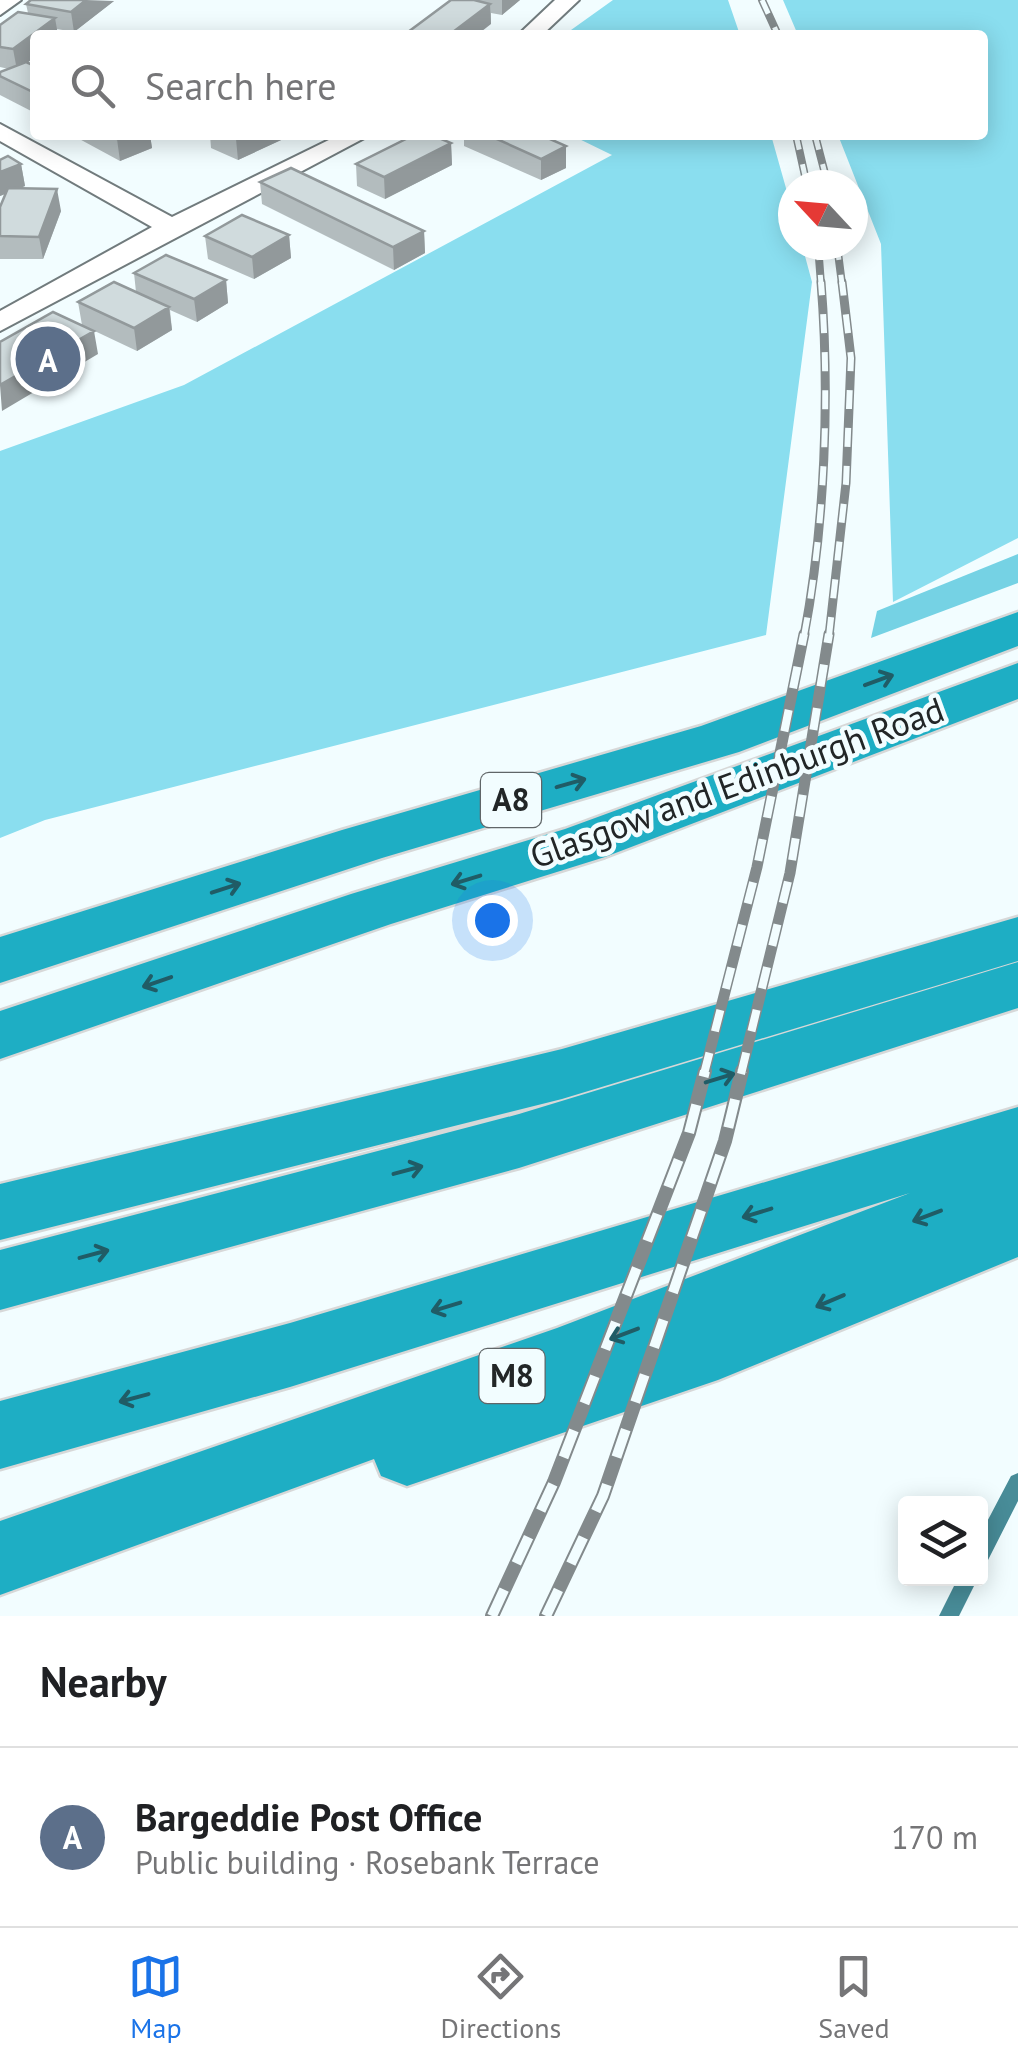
<!DOCTYPE html>
<meta charset="utf-8">
<style>
:root{--surface:#fff;--page:#f2f2f2;--text:#202124;--muted:#757577;--line:#e0e0e0;--accent:#1a73e8}
body{margin:0;font-family:"PT Sans",sans-serif;background:var(--page);color:var(--text)}
.controls{position:absolute;right:30px;bottom:30px;display:grid;overflow:hidden;border-radius:10px;box-shadow:0 5px 25px #0003}
.controls button{width:90px;height:90px;display:grid;place-items:center;padding:0;border:0;border-bottom:2px solid var(--line);background:var(--surface);color:var(--text);font:50px sans-serif}
.compass{position:absolute;left:778px;top:170px;width:90px;height:90px;border-radius:50%;background:var(--surface);box-shadow:0 5px 25px #0003;rotate:296deg}
.you{position:absolute;left:492px;top:920px;width:35px;height:35px;margin:-25px;border:8px solid #fff;border-radius:50%;background:#1a73e8;box-shadow:0 0 0 15px #1a73e833}
.badge{display:grid;place-items:center;width:65px;height:65px;border-radius:50%;background:var(--accent);color:#fff;font-size:32px;font-weight:700}
.pin{position:absolute;translate:-50% -50%;border:5px solid #fff;box-shadow:0 2px 10px #0006}
.list{margin:0;padding:0;list-style:none}
h2{display:flex;justify-content:space-between;align-items:center;height:130px;margin:0;padding:0 40px;font-size:42px}
h2 small{font-size:32px;font-weight:400;color:var(--muted)}
.list li{display:grid;grid-template-columns:65px 1fr auto;gap:30px;align-items:center;box-sizing:border-box;height:180px;padding:0 40px;border-top:2px solid var(--line)}
.list b{display:block;font-size:38px;white-space:nowrap}
.list p{margin:0;font-size:32px;white-space:nowrap;color:var(--muted)}
.list em{font-size:32px;font-style:normal;color:var(--muted)}
.icon{flex:none;width:55px;height:55px;fill:none;stroke:currentColor;stroke-width:2;stroke-linecap:round;stroke-linejoin:round}
.map{position:relative;flex:none;width:1018px;height:1616px;overflow:hidden}
.search{position:absolute;background:var(--surface);box-shadow:0 5px 25px #0003;left:30px;right:30px;top:30px;height:110px;display:flex;align-items:center;gap:25px;box-sizing:border-box;padding:0 35px;border-radius:10px;color:var(--muted);font-size:38px}
.sheet{height:310px;background:var(--surface)}
nav{display:flex;justify-content:space-around;align-items:center;box-sizing:border-box;height:140px;border-top:2px solid var(--line);background:var(--surface);font-size:28px;color:var(--muted)}
nav a{display:grid;justify-items:center;gap:5px}
nav .on{color:var(--accent)}
.map>svg:first-child{display:block}
.green{fill:#8adeef}
.forest{fill:#75d2e4}
.lines{fill:none;stroke-linecap:round;stroke-linejoin:round}
.stream{fill:#488c98;fill-rule:evenodd}
.street-casing{stroke:#717b7d;stroke-width:4}
.highway-casing{stroke:#d7d8d8;stroke-width:5}
.street{fill:#fff;fill-rule:evenodd}
.highway{fill:#1eaec4;fill-rule:evenodd}
.rail-far3-casing{stroke:#838a8c;stroke-width:8}
.rail-far2-casing{stroke:#838a8c;stroke-width:9}
.rail-far1-casing{stroke:#838a8c;stroke-width:11}
.rail-casing{stroke:#838a8c;stroke-width:14}
.rail-far3{stroke:#f2fdff;stroke-width:5;stroke-dasharray:15;stroke-linecap:butt}
.rail-far2{stroke:#f2fdff;stroke-width:6;stroke-dasharray:19;stroke-linecap:butt}
.rail-far1{stroke:#f2fdff;stroke-width:8;stroke-dasharray:22;stroke-linecap:butt}
.rail{stroke:#f2fdff;stroke-width:10;stroke-dasharray:29;stroke-linecap:butt}
.wall{fill:#b3bcbe}
.shaded-wall{fill:#92999b}
.building{fill:#d0dbdd;stroke:#92999b;stroke-width:2.5}
.oneway{stroke:#205c66}
.labels{text-anchor:middle;stroke-width:9;stroke-linejoin:round;paint-order:stroke}
.shield{fill:#f2fdff;stroke:#606668;stroke-width:2.5}
.shield-label{font-size:32px;font-weight:bold;fill:#222627}
.street-label{font-size:35px;fill:#222627;stroke:#f2fdff}
</style>
<div class="map">
<svg width="1018" height="1616" viewBox="0 0 1018 1616">
<rect width="100%" height="100%" fill="#f2fdff"/>
<!-- green -->
<path class="green" d="M 613,0 L 728,0 L 740,35 L 564,35 Z
M 783,0 L 1018,0 L 1018,538 L 893,602 L 881,244 L 838,135 L 983,135 L 983,35 L 798,35 Z
M 571,135 L 771,135 L 793,213 L 793,245 L 802,245 L 812,282 L 766,635 L 45,820 L 0,838 L 0,451 L 184,385 L 612,155 Z"/>
<!-- forest -->
<path class="forest" d="M 1018,554 L 1018,583 L 871,638 L 877,611 Z"/>
<g class="lines">
<!-- stream -->
<path class="stream" d="M 1018,1473 L 1018,1501 L 987,1562 L 980,1564 L 980,1535 L 1011,1476 Z
M 958,1578 L 978,1578 L 959,1616 L 939,1616 Z"/>
<defs>
<path id="street" d="M 0,0 L 21,0 L 0,15 Z
M 555,0 L 579,0 L 542,35 L 518,35 Z
M 0,124 L 172,217 L 339,135 L 370,135 L 0,331 L 0,311 L 152,227 L 0,141 Z"/>
<path id="highway" d="M 1018,612 L 1018,646 L 739,752 L 382,858 L 0,983 L 0,937 L 342,830 L 701,726 Z
M 1018,663 L 1018,699 L 605,857 L 391,924 L 0,1059 L 0,1011 L 351,894 L 565,829 Z
M 1018,917 L 1018,961 L 562,1099 L 0,1240 L 0,1184 L 562,1049 Z
M 1018,962 L 1018,1008 L 519,1168 L 0,1310 L 0,1250 L 519,1114 Z
M 1018,1107 L 1018,1257 L 718,1380 L 407,1486 L 381,1476 L 374,1459 L 0,1595 L 0,1521 L 557,1328 L 910,1193 L 290,1387 L 0,1469 L 0,1401 L 290,1323 Z"/>
</defs>
<!-- street casing -->
<use href="#street" class="street-casing"/>
<!-- highway casing -->
<use href="#highway" class="highway-casing"/>
<!-- street -->
<use href="#street" class="street"/>
<!-- highway -->
<use href="#highway" class="highway"/>
<defs>
<path id="rail-far3" d="M 762,0 L 778,35
M 796,135 L 807,185
M 815,135 L 828,185
M 818,245 L 821,284
M 837,245 L 842,284"/>
<path id="rail-far2" d="M 804,636 C 825,525 830,395 821,282
M 829,636 L 846,483 L 851,358 L 842,282"/>
<path id="rail-far1" d="M 704,1074 L 757,867 L 804,634
M 741,1074 L 790,873 L 829,634"/>
<path id="rail" d="M 492,1616 L 554,1482 L 689,1133 L 705,1071
M 546,1616 L 603,1496 L 725,1141 L 742,1071"/>
</defs>
<!-- rail-far3 casing -->
<use href="#rail-far3" class="rail-far3-casing"/>
<!-- rail-far2 casing -->
<use href="#rail-far2" class="rail-far2-casing"/>
<!-- rail-far1 casing -->
<use href="#rail-far1" class="rail-far1-casing"/>
<!-- rail casing -->
<use href="#rail" class="rail-casing"/>
<!-- rail-far3 -->
<use href="#rail-far3" class="rail-far3"/>
<!-- rail-far2 -->
<use href="#rail-far2" class="rail-far2"/>
<!-- rail-far1 -->
<use href="#rail-far1" class="rail-far1"/>
<!-- rail -->
<use href="#rail" class="rail"/>
</g>
<!-- wall -->
<path class="wall" d="M 451,0 L 520,0 L 502,15 L 491,13 L 491,24 Z
M 114,1 L 74,32 L 57,29 L 58,35 L 35,35 L 35,57 L 27,63 L 35,66 L 35,113 L 0,95 L 0,72 L 9,69 L 0,67 L 0,25 L 28,13 L 26,4 Z
M 72,135 L 150,135 L 152,148 L 120,161 Z
M 210,135 L 292,135 L 238,160 L 211,148 Z
M 464,135 L 541,135 L 566,168 L 541,180 L 464,146 Z
M 451,143 L 452,165 L 385,199 L 357,186 L 356,164 Z
M 0,160 L 21,164 L 25,186 L 18,189 L 61,211 L 43,259 L 0,259 L 0,207 L 5,194 L 0,196 Z
M 260,182 L 424,231 L 425,253 L 394,270 L 262,204 Z
M 289,235 L 291,258 L 254,279 L 208,259 L 205,236 Z
M 134,273 L 226,280 L 228,303 L 197,322 L 170,310 L 172,330 L 137,351 L 82,325 L 78,302 L 136,292 Z"/>
<!-- shaded-wall -->
<path class="shaded-wall" d="M 86,0 L 114,1 L 74,32 L 71,12 Z
M 502,0 L 520,0 L 502,15 Z
M 490,4 L 491,24 L 477,35 L 449,35 Z
M 55,18 L 58,35 L 35,35 L 35,57 L 17,70 L 13,49 Z
M 128,135 L 150,135 L 152,148 L 120,161 L 117,139 Z
M 244,135 L 292,135 L 238,160 L 236,139 Z
M 451,143 L 452,165 L 385,199 L 384,177 Z
M 566,146 L 566,168 L 541,180 L 541,159 Z
M 21,164 L 25,186 L 0,196 L 0,172 Z
M 57,189 L 61,211 L 43,259 L 39,237 Z
M 424,231 L 425,253 L 394,270 L 393,247 Z
M 289,235 L 291,258 L 254,279 L 252,257 Z
M 226,280 L 228,303 L 197,322 L 194,299 Z
M 169,307 L 172,330 L 137,351 L 134,328 Z
M 94,331 L 98,354 L 2,411 L 0,385 Z"/>
<!-- building -->
<path class="building" d="M 31,0 L 86,0 L 71,12 L 26,4 Z
M 451,0 L 474,0 L 490,4 L 449,35 L 404,35 Z
M 18,12 L 55,18 L 13,49 L 0,47 L 0,25 Z
M 26,62 L 35,66 L 35,93 L 0,76 L 0,72 Z
M 109,135 L 128,135 L 117,139 Z
M 414,135 L 432,135 L 451,143 L 384,177 L 356,164 Z
M 488,135 L 541,135 L 566,146 L 541,159 Z
M 8,156 L 21,164 L 0,172 L 0,160 Z
M 291,168 L 424,231 L 393,247 L 260,182 Z
M 8,188 L 57,189 L 39,237 L 0,236 L 0,207 Z
M 242,215 L 289,235 L 252,257 L 205,236 Z
M 166,255 L 226,280 L 194,299 L 134,273 Z
M 114,282 L 169,307 L 134,328 L 78,302 Z
M 53,312 L 94,331 L 0,385 L 0,342 Z"/>
<!-- one-way arrows -->
<defs><path id="oneway-shaft" d="M-6 0H5M1.5-3L5.5 0L1.5 3" fill="none" stroke-width="1.6" stroke-linecap="round" stroke-linejoin="round" transform="scale(2.5)"/></defs>
<g class="oneway">
<use href="#oneway-shaft" transform="translate(879 680) rotate(-20)"/>
<use href="#oneway-shaft" transform="translate(571 783) rotate(-16)"/>
<use href="#oneway-shaft" transform="translate(466 880) rotate(163)"/>
<use href="#oneway-shaft" transform="translate(226 888) rotate(-18)"/>
<use href="#oneway-shaft" transform="translate(157 982) rotate(161)"/>
<use href="#oneway-shaft" transform="translate(720 1078) rotate(-17)"/>
<use href="#oneway-shaft" transform="translate(408 1170) rotate(-15)"/>
<use href="#oneway-shaft" transform="translate(757 1213) rotate(163)"/>
<use href="#oneway-shaft" transform="translate(927 1216) rotate(159)"/>
<use href="#oneway-shaft" transform="translate(94 1254) rotate(-15)"/>
<use href="#oneway-shaft" transform="translate(830 1301) rotate(157)"/>
<use href="#oneway-shaft" transform="translate(446 1307) rotate(163)"/>
<use href="#oneway-shaft" transform="translate(624 1334) rotate(159)"/>
<use href="#oneway-shaft" transform="translate(134 1398) rotate(165)"/>
</g>
<g class="labels">
<!-- shield labels -->
<g class="shield">
<rect x="481" y="773" width="60" height="54" rx="8"/>
<rect x="479.5" y="1349" width="65" height="54" rx="8"/>
</g>
<g class="shield-label">
<text x="511" y="811">A8</text>
<text x="512" y="1387">M8</text>
</g>
<!-- street labels -->
<g class="street-label">
<text transform="translate(737 783) rotate(-20)" y="12">Glasgow and Edinburgh Road</text>
</g>
</g>
</svg>
<div class="controls">
<button><svg class="icon" aria-label="layers" viewBox="0 0 24 24"><path d="M12 4l9 5-9 5-9-5zM3 14l9 5 9-5"/></svg></button>
</div>
<svg class="compass" viewBox="-18 -18 36 36"><path d="M0-13l5 13h-10z" fill="#e53935"/><path d="M0 13l5-13h-10z" fill="#757577"/></svg>
<div class="you"></div>
<div class="pin badge" style="left:48px;top:359px;background:#5c6f8a">A</div>
<div class="search"><svg class="icon" aria-label="search" viewBox="0 0 24 24"><circle cx="10" cy="10" r="6"/><path d="M15 15l6 6"/></svg>Search here</div>
</div>
<section class="sheet">
<h2>Nearby<small></small></h2>
<ul class="list">
<li><span class="badge" style="background:#5c6f8a">A</span><div><b>Bargeddie Post Office</b><p>Public building · Rosebank Terrace</p></div><em>170 m</em></li>
</ul>
</section>
<nav>
<a class="on"><svg class="icon" aria-label="map" viewBox="0 0 24 24"><path d="M3 6l6-2 6 2 6-2v14l-6 2-6-2-6 2zM9 4v14M15 6v14"/></svg>Map</a>
<a><svg class="icon" aria-label="directions" viewBox="0 0 24 24"><path d="M12 3l9 9-9 9-9-9zM9 14v-3h6M13 9l2 2-2 2"/></svg>Directions</a>
<a><svg class="icon" aria-label="saved" viewBox="0 0 24 24"><path d="M7 4h10v16l-5-4-5 4z"/></svg>Saved</a>
</nav>
